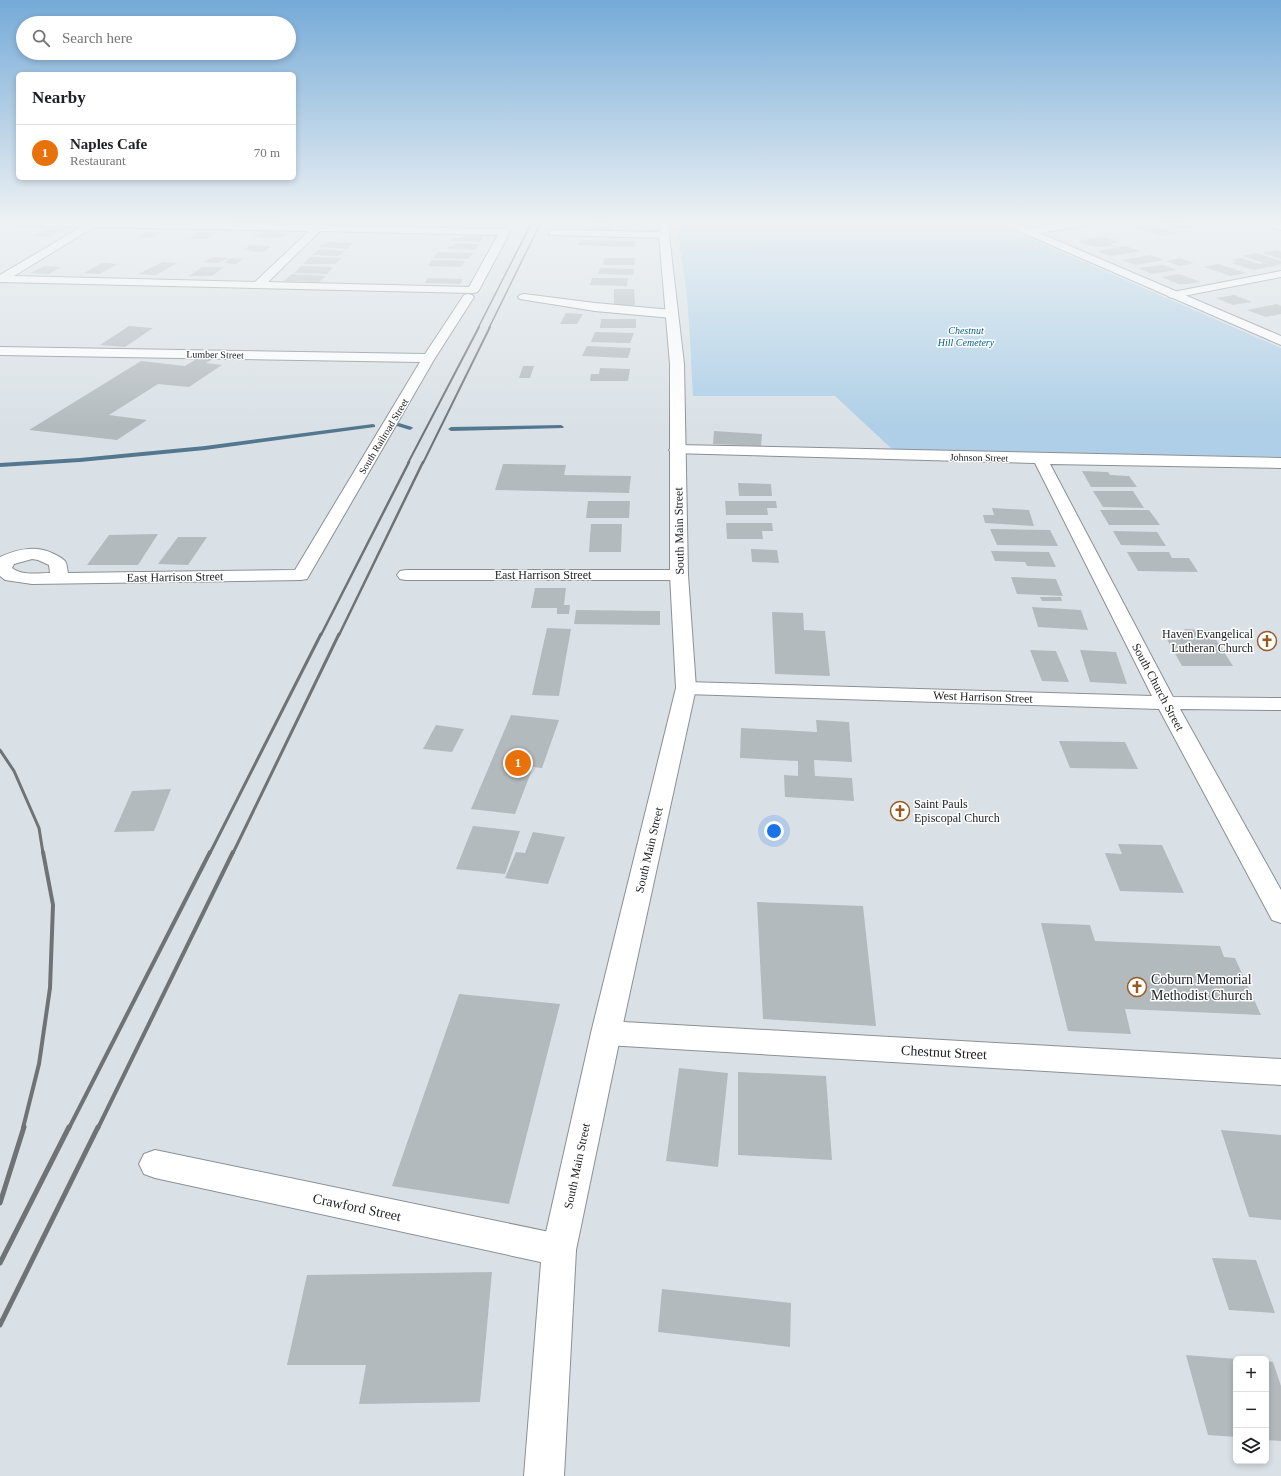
<!DOCTYPE html>
<meta charset="utf-8">
<style>
:root{--surface:#fff;--page:#f2f2f2;--text:#202124;--muted:#757577;--line:#e0e0e0;--accent:#995a21}
body{margin:0;font-family:"Times New Roman",serif;background:var(--page);color:var(--text)}
.controls{position:absolute;right:12px;bottom:12px;display:grid;overflow:hidden;border-radius:6px;box-shadow:0 2px 6px #0003}
.controls button{width:36px;height:36px;display:grid;place-items:center;padding:0;border:0;border-bottom:1px solid var(--line);background:var(--surface);color:var(--text);font:20px sans-serif}
.you{position:absolute;left:774px;top:831px;width:14px;height:14px;margin:-10px;border:3px solid #fff;border-radius:50%;background:#1a73e8;box-shadow:0 0 0 6px #1a73e833}
.badge{display:grid;place-items:center;width:26px;height:26px;border-radius:50%;background:var(--accent);color:#fff;font-size:13px;font-weight:700}
.pin{position:absolute;translate:-50% -50%;border:2px solid #fff;box-shadow:0 1px 4px #0006}
.list{margin:0;padding:0;list-style:none}
h2{display:flex;justify-content:space-between;align-items:center;height:52px;margin:0;padding:0 16px;font-size:17px}
h2 small{font-size:13px;font-weight:400;color:var(--muted)}
.list li{display:grid;grid-template-columns:26px 1fr auto;gap:12px;align-items:center;box-sizing:border-box;height:56px;padding:0 16px;border-top:1px solid var(--line)}
.list b{display:block;font-size:15px;white-space:nowrap}
.list p{margin:0;font-size:13px;white-space:nowrap;color:var(--muted)}
.list em{font-size:13px;font-style:normal;color:var(--muted)}
.icon{flex:none;width:22px;height:22px;fill:none;stroke:currentColor;stroke-width:2;stroke-linecap:round;stroke-linejoin:round}
.map{position:relative;flex:none;width:1281px;height:1476px;overflow:hidden}
.search{position:absolute;background:var(--surface);box-shadow:0 2px 6px #0003;left:16px;top:16px;width:280px;height:44px;display:flex;align-items:center;gap:10px;box-sizing:border-box;padding:0 14px;border-radius:22px;color:var(--muted);font-size:15px}
.panel{position:absolute;background:var(--surface);box-shadow:0 2px 6px #0003;left:16px;top:72px;width:280px;height:108px;border-radius:6px}
.map>svg:first-child{display:block}
.green{fill:#aecfe7}
.lines{fill:none;stroke-linecap:round;stroke-linejoin:round}
.stream{fill:#547790;fill-rule:evenodd}
.building{fill:#b3babe}
.minor-casing{stroke:#8a9095;stroke-width:2}
.tertiary-casing{stroke:#8a9095;stroke-width:2}
.primary-casing{stroke:#8a9095;stroke-width:2}
.minor{fill:#fff;fill-rule:evenodd}
.tertiary{fill:#fff;fill-rule:evenodd}
.primary{fill:#fff;fill-rule:evenodd}
.rail-far5{stroke:#6f7376;stroke-width:1.5}
.rail-far4{stroke:#6f7376;stroke-width:2}
.rail-far3{stroke:#6f7376;stroke-width:2.5}
.rail-far2{stroke:#6f7376;stroke-width:3}
.rail-far1{stroke:#6f7376;stroke-width:4}
.rail{stroke:#6f7376;stroke-width:5}
.labels{text-anchor:middle;stroke-width:3;stroke-linejoin:round;paint-order:stroke}
.far-park-label{font-size:10px;font-style:italic;fill:#015e8a;stroke:#fff}
.far-street-label{font-size:10px;fill:#202224;stroke:#fff}
.street-label{font-size:12px;fill:#202224;stroke:#fff}
.poi-label{font-size:12px;fill:#202224;stroke:#fff;text-anchor:end}
.near-poi-label{font-size:14px;fill:#202224;stroke:#fff;text-anchor:start}
.near-street-label{font-size:14px;fill:#202224;stroke:#fff}
</style>
<div class="map">
<svg width="1281" height="1476" viewBox="0 0 1281 1476">
<rect width="100%" height="100%" fill="#dae1e6"/>
<!-- green -->
<path class="green" d="M 682,220 L 988,220 L 1281,348 L 1281,457 L 893,450 L 835,396 L 693,396 C 690,349 690,302 681,255 C 679,245 674,229 682,220 Z"/>
<g class="lines">
<!-- stream -->
<path class="stream" d="M 399,423 L 412,427 L 413,428 L 410,430 L 397,426 L 397,424 Z
M 373,424 L 375,425 L 375,427 L 205,450 L 80,462 L 0,467 L 0,463 L 80,458 L 205,446 Z
M 561,425 L 564,427 L 563,428 L 451,431 L 448,429 L 451,427 Z"/>
</g>
<!-- building -->
<path class="building" d="M 237,220 L 256,220 L 252,223 L 234,222 Z
M 264,220 L 282,220 L 277,224 L 259,223 Z
M 593,220 L 611,220 L 609,224 L 592,224 Z
M 1154,220 L 1176,220 L 1197,226 L 1181,229 L 1151,221 Z
M 1200,220 L 1224,220 L 1224,221 L 1210,223 Z
M 1142,222 L 1177,233 L 1162,236 L 1127,225 Z
M 592,225 L 611,226 L 610,231 L 590,231 Z
M 47,229 L 64,230 L 48,237 L 31,236 Z
M 261,231 L 289,233 L 280,238 L 253,237 Z
M 148,232 L 162,232 L 152,238 L 138,237 Z
M 198,232 L 217,232 L 210,239 L 190,239 Z
M 463,236 L 484,236 L 480,242 L 451,241 L 453,238 L 461,238 Z
M 1103,237 L 1119,242 L 1109,244 L 1114,246 L 1094,247 L 1077,241 Z
M 581,240 L 636,241 L 634,247 L 578,245 Z
M 326,242 L 353,243 L 347,249 L 319,247 Z
M 456,243 L 479,244 L 475,250 L 447,249 L 449,246 L 454,246 Z
M 251,245 L 272,246 L 263,252 L 248,251 L 251,250 L 244,249 Z
M 1126,246 L 1140,251 L 1111,256 L 1097,251 Z
M 320,249 L 345,251 L 338,256 L 312,255 Z
M 1276,250 L 1281,252 L 1281,259 L 1263,253 Z
M 438,252 L 473,253 L 468,259 L 433,258 Z
M 1256,253 L 1281,261 L 1281,264 L 1270,267 L 1262,264 L 1269,267 L 1254,270 L 1231,263 L 1237,262 L 1232,260 L 1241,258 L 1259,264 L 1264,263 L 1243,256 Z
M 1150,255 L 1164,260 L 1136,265 L 1122,260 Z
M 214,257 L 228,258 L 218,263 L 204,262 Z
M 310,257 L 341,258 L 335,264 L 303,264 Z
M 231,258 L 243,259 L 236,264 L 224,263 Z
M 604,258 L 635,258 L 634,265 L 603,265 Z
M 1180,258 L 1194,263 L 1180,266 L 1166,261 Z
M 432,260 L 465,261 L 461,267 L 428,266 Z
M 163,262 L 177,263 L 156,275 L 138,274 Z
M 102,263 L 117,264 L 100,274 L 84,273 Z
M 1218,264 L 1246,273 L 1231,276 L 1204,267 Z
M 1163,265 L 1177,270 L 1152,274 L 1138,268 Z
M 44,266 L 62,267 L 48,274 L 30,273 Z
M 301,266 L 334,267 L 327,274 L 294,273 Z
M 202,267 L 224,267 L 212,276 L 189,276 Z
M 600,268 L 634,269 L 633,275 L 598,274 Z
M 292,274 L 326,276 L 319,282 L 284,281 Z
M 1179,274 L 1201,282 L 1188,284 L 1179,284 L 1161,277 Z
M 428,278 L 463,279 L 460,284 L 424,283 Z
M 592,278 L 628,278 L 627,286 L 590,285 Z
M 614,289 L 634,289 L 635,305 L 614,305 Z
M 1234,295 L 1252,302 L 1233,305 L 1216,298 Z
M 1277,304 L 1281,306 L 1281,314 L 1266,317 L 1247,310 Z
M 566,313 L 583,314 L 577,324 L 560,324 Z
M 601,319 L 636,319 L 636,328 L 600,328 Z
M 129,326 L 153,328 L 125,347 L 100,345 Z
M 595,332 L 634,333 L 630,343 L 591,342 Z
M 587,346 L 631,348 L 628,358 L 582,356 Z
M 198,358 L 213,359 L 206,363 L 222,365 L 189,387 L 158,384 L 109,415 L 147,420 L 117,440 L 29,430 L 141,361 L 185,366 Z
M 523,366 L 534,366 L 530,378 L 519,378 Z
M 600,368 L 630,369 L 628,381 L 590,381 L 591,374 L 599,374 Z
M 714,431 L 762,434 L 761,446 L 713,444 Z
M 503,464 L 566,465 L 564,475 L 631,476 L 629,493 L 495,490 Z
M 1082,471 L 1108,472 L 1110,475 L 1129,476 L 1137,487 L 1091,487 Z
M 738,483 L 771,484 L 772,496 L 739,496 Z
M 1093,491 L 1133,491 L 1144,508 L 1103,507 Z
M 588,501 L 630,501 L 629,518 L 586,518 Z
M 725,501 L 776,501 L 777,508 L 767,508 L 768,515 L 726,515 Z
M 992,508 L 1029,510 L 1034,526 L 985,523 L 983,515 L 994,515 Z
M 1100,510 L 1149,510 L 1160,525 L 1109,525 Z
M 726,523 L 772,523 L 773,531 L 762,531 L 763,539 L 727,539 Z
M 591,524 L 622,524 L 621,552 L 589,552 Z
M 990,529 L 1050,530 L 1058,546 L 997,545 Z
M 1113,531 L 1157,532 L 1166,546 L 1121,545 Z
M 158,534 L 138,565 L 87,565 L 109,535 Z
M 178,537 L 207,537 L 188,565 L 158,564 Z
M 751,549 L 777,550 L 779,563 L 752,562 Z
M 991,551 L 1049,552 L 1056,567 L 1027,566 L 1025,562 L 995,561 Z
M 1127,552 L 1169,552 L 1172,558 L 1189,558 L 1198,572 L 1138,571 Z
M 1011,577 L 1056,579 L 1063,596 L 1017,594 Z
M 535,588 L 566,588 L 564,605 L 570,605 L 569,614 L 557,614 L 557,608 L 531,608 Z
M 1040,597 L 1061,597 L 1062,601 L 1042,601 Z
M 1032,607 L 1081,610 L 1088,630 L 1038,627 Z
M 576,610 L 660,611 L 660,625 L 574,624 Z
M 772,612 L 803,613 L 804,630 L 825,631 L 830,676 L 775,674 Z
M 547,628 L 571,629 L 559,696 L 532,695 Z
M 1184,629 L 1210,630 L 1233,666 L 1182,666 L 1164,634 L 1188,635 Z
M 1030,650 L 1056,651 L 1069,682 L 1042,681 Z
M 1080,650 L 1116,652 L 1127,684 L 1090,682 Z
M 511,715 L 559,720 L 542,768 L 533,767 L 515,814 L 471,809 Z
M 816,720 L 849,722 L 852,762 L 814,760 L 815,776 L 852,778 L 854,801 L 785,797 L 784,775 L 798,776 L 798,761 L 740,758 L 741,728 L 817,732 Z
M 436,725 L 464,729 L 452,752 L 423,749 Z
M 1059,741 L 1125,742 L 1138,769 L 1070,768 Z
M 171,789 L 154,831 L 114,832 L 132,791 Z
M 473,826 L 520,831 L 505,874 L 456,869 Z
M 533,832 L 565,837 L 548,884 L 505,878 L 516,852 L 525,853 Z
M 1118,844 L 1162,845 L 1184,893 L 1120,891 L 1105,853 L 1122,854 Z
M 757,902 L 863,906 L 876,1026 L 763,1019 Z
M 1041,923 L 1090,925 L 1095,941 L 1220,946 L 1224,957 L 1235,958 L 1261,1015 L 1125,1009 L 1131,1034 L 1068,1031 Z
M 459,994 L 560,1004 L 509,1204 L 392,1186 Z
M 679,1068 L 728,1073 L 718,1167 L 666,1161 Z
M 738,1072 L 826,1076 L 832,1160 L 738,1155 Z
M 1221,1130 L 1281,1135 L 1281,1220 L 1249,1217 Z
M 1212,1258 L 1256,1260 L 1275,1313 L 1229,1310 Z
M 492,1272 L 480,1402 L 359,1404 L 366,1365 L 287,1365 L 307,1275 Z
M 662,1289 L 791,1303 L 790,1347 L 658,1332 Z
M 1186,1355 L 1236,1359 L 1236,1437 L 1208,1435 Z
M 1266,1361 L 1273,1362 L 1281,1386 L 1281,1441 L 1266,1440 Z"/>
<g class="lines">
<defs>
<path id="minor" d="M 0,220 L 315,225 L 323,220 L 328,223 L 326,226 L 505,229 L 510,232 L 479,290 L 477,292 L 473,293 L 0,282 L 0,275 L 81,227 L 0,225 ZM 94,227 L 309,231 L 255,282 L 14,276 ZM 320,231 L 498,235 L 469,287 L 268,282 Z
M 1082,220 L 1104,220 L 1099,223 L 1028,235 L 1023,232 L 1028,229 Z
M 1251,220 L 1266,220 L 1281,224 L 1281,230 L 1253,222 Z
M 554,230 L 664,232 L 669,235 L 664,238 L 550,235 L 549,233 L 550,231 Z
M 1281,271 L 1281,277 L 1173,298 L 1169,297 L 1167,295 L 1169,293 L 1173,292 Z
M 468,294 L 472,295 L 474,297 L 435,358 L 307,579 L 301,580 L 32,584 L 5,580 L 0,576 L 0,557 C 18,549 36,545 54,554 C 58,556 62,558 65,561 C 67,564 67,569 68,573 L 295,570 L 420,362 L 0,355 L 0,347 L 425,354 L 464,295 ZM 32,559 L 38,560 L 49,565 L 50,573 C 38,573 22,576 12,568 L 14,564 Z
M 524,294 L 595,303 L 672,310 L 676,311 L 678,314 L 676,317 L 672,318 L 595,311 L 520,299 L 518,297 L 520,295 Z
M 677,445 L 1281,458 L 1281,468 L 1050,464 L 1173,697 L 1281,698 L 1281,710 L 1180,709 L 1281,890 L 1281,923 L 1272,920 L 1159,709 L 686,694 L 679,692 L 676,688 L 679,684 L 686,682 L 1152,696 L 1035,463 L 672,453 L 669,450 L 672,447 Z
M 406,570 L 679,570 L 685,571 L 688,575 L 685,579 L 679,580 L 406,580 L 400,579 L 397,575 L 400,571 Z
M 606,1021 L 1281,1059 L 1281,1085 L 606,1045 L 596,1041 L 591,1033 L 596,1025 Z
M 155,1150 L 559,1234 L 571,1238 L 576,1250 L 571,1262 L 559,1266 L 155,1178 L 144,1174 L 139,1164 L 144,1154 Z"/>
<path id="tertiary" d="M 996,220 L 1009,220 L 1281,336 L 1281,345 L 998,222 Z"/>
<path id="primary" d="M 663,220 L 673,220 L 671,223 L 669,235 L 684,364 L 688,575 L 696,688 L 621,1033 L 576,1250 L 564,1476 L 524,1476 L 542,1250 L 591,1033 L 676,688 L 670,575 L 670,364 L 659,235 Z"/>
</defs>
<!-- minor casing -->
<use href="#minor" class="minor-casing"/>
<!-- tertiary casing -->
<use href="#tertiary" class="tertiary-casing"/>
<!-- primary casing -->
<use href="#primary" class="primary-casing"/>
<!-- minor -->
<use href="#minor" class="minor"/>
<!-- tertiary -->
<use href="#tertiary" class="tertiary"/>
<!-- primary -->
<use href="#primary" class="primary"/>
<!-- rail-far5 -->
<path class="rail-far5" d="M 478,328 L 533,220
M 489,328 L 542,220"/>
<!-- rail-far4 -->
<path class="rail-far4" d="M 408,463 L 479,327
M 423,463 L 490,327"/>
<!-- rail-far3 -->
<path class="rail-far3" d="M 321,635 L 409,462
M 339,635 L 423,462"/>
<!-- rail-far2 -->
<path class="rail-far2" d="M 0,750 L 14,771 L 39,828 L 43,853
M 210,853 L 321,634
M 233,853 L 339,634"/>
<!-- rail-far1 -->
<path class="rail-far1" d="M 23,1128 L 39,1064 L 50,988 L 53,905 L 43,852
M 69,1128 L 210,852
M 98,1128 L 233,852"/>
<!-- rail -->
<path class="rail" d="M 0,1203 L 24,1127
M 0,1263 L 69,1127
M 0,1325 L 98,1127"/>
</g>
<!-- sky -->
<linearGradient id="sky" x2="0" y2="1"><stop stop-color="#75aad7"/><stop offset="0.52" stop-color="#eef2f4"/><stop offset="1" stop-color="#eef2f4" stop-opacity="0"/></linearGradient>
<rect width="1281" height="427" fill="url(#sky)"/>
<!-- icons -->
<defs>
<symbol id="church-ring" viewBox="-11 -11 22 22"><circle r="9.5" fill="#fff" stroke="#995a21" stroke-width="1.5"/><path d="M-1.2-6h2.4v3.5h3.3v2.4h-3.3V6h-2.4V-.1h-3.3v-2.4h3.3Z" fill="#995a21"/></symbol>
</defs>
<g fill-rule="evenodd">
<use href="#church-ring" x="1256" y="630" width="22" height="22"/>
<use href="#church-ring" x="889" y="800" width="22" height="22"/>
<use href="#church-ring" x="1126" y="976" width="22" height="22"/>
</g>
<g class="labels">
<!-- far-park labels -->
<g class="far-park-label">
<text x="966" y="334">Chestnut<tspan x="966" dy="12">Hill Cemetery</tspan></text>
</g>
<!-- far-street labels -->
<g class="far-street-label">
<text transform="translate(215 354) rotate(1)" y="4">Lumber Street</text>
<text transform="translate(383 436) rotate(-59)" y="4">South Railroad Street</text>
<text transform="translate(979 457) rotate(1)" y="4">Johnson Street</text>
</g>
<!-- street labels -->
<g class="street-label">
<text transform="translate(679 531) rotate(-91)" y="4">South Main Street</text>
<text x="543" y="579">East Harrison Street</text>
<text transform="translate(175 577) rotate(-1)" y="4">East Harrison Street</text>
<text transform="translate(1158 687) rotate(62)" y="4">South Church Street</text>
<text transform="translate(983 697) rotate(2)" y="4">West Harrison Street</text>
<text transform="translate(649 850) rotate(-77)" y="4">South Main Street</text>
<text transform="translate(577 1166) rotate(-78)" y="4">South Main Street</text>
</g>
<!-- poi labels -->
<g class="poi-label">
<text x="1253" y="638">Haven Evangelical<tspan x="1253" dy="14">Lutheran Church</tspan></text>
<text x="914" y="808" text-anchor="start">Saint Pauls<tspan x="914" dy="14">Episcopal Church</tspan></text>
</g>
<!-- near-poi labels -->
<g class="near-poi-label">
<text x="1151" y="984">Coburn Memorial<tspan x="1151" dy="16">Methodist Church</tspan></text>
</g>
<!-- near-street labels -->
<g class="near-street-label">
<text transform="translate(944 1052) rotate(3)" y="5">Chestnut Street</text>
<text transform="translate(357 1207) rotate(12)" y="5">Crawford Street</text>
</g>
</g>
</svg>
<div class="controls">
<button>+</button>
<button>−</button>
<button><svg class="icon" aria-label="layers" viewBox="0 0 24 24"><path d="M12 4l9 5-9 5-9-5zM3 14l9 5 9-5"/></svg></button>
</div>
<div class="you"></div>
<div class="pin badge" style="left:518px;top:763px;background:#e8710a">1</div>
<div class="search"><svg class="icon" aria-label="search" viewBox="0 0 24 24"><circle cx="10" cy="10" r="6"/><path d="M15 15l6 6"/></svg>Search here</div>
<section class="panel">
<h2>Nearby<small></small></h2>
<ul class="list">
<li><span class="badge" style="background:#e8710a">1</span><div><b>Naples Cafe</b><p>Restaurant</p></div><em>70 m</em></li>
</ul>
</section>
</div>
